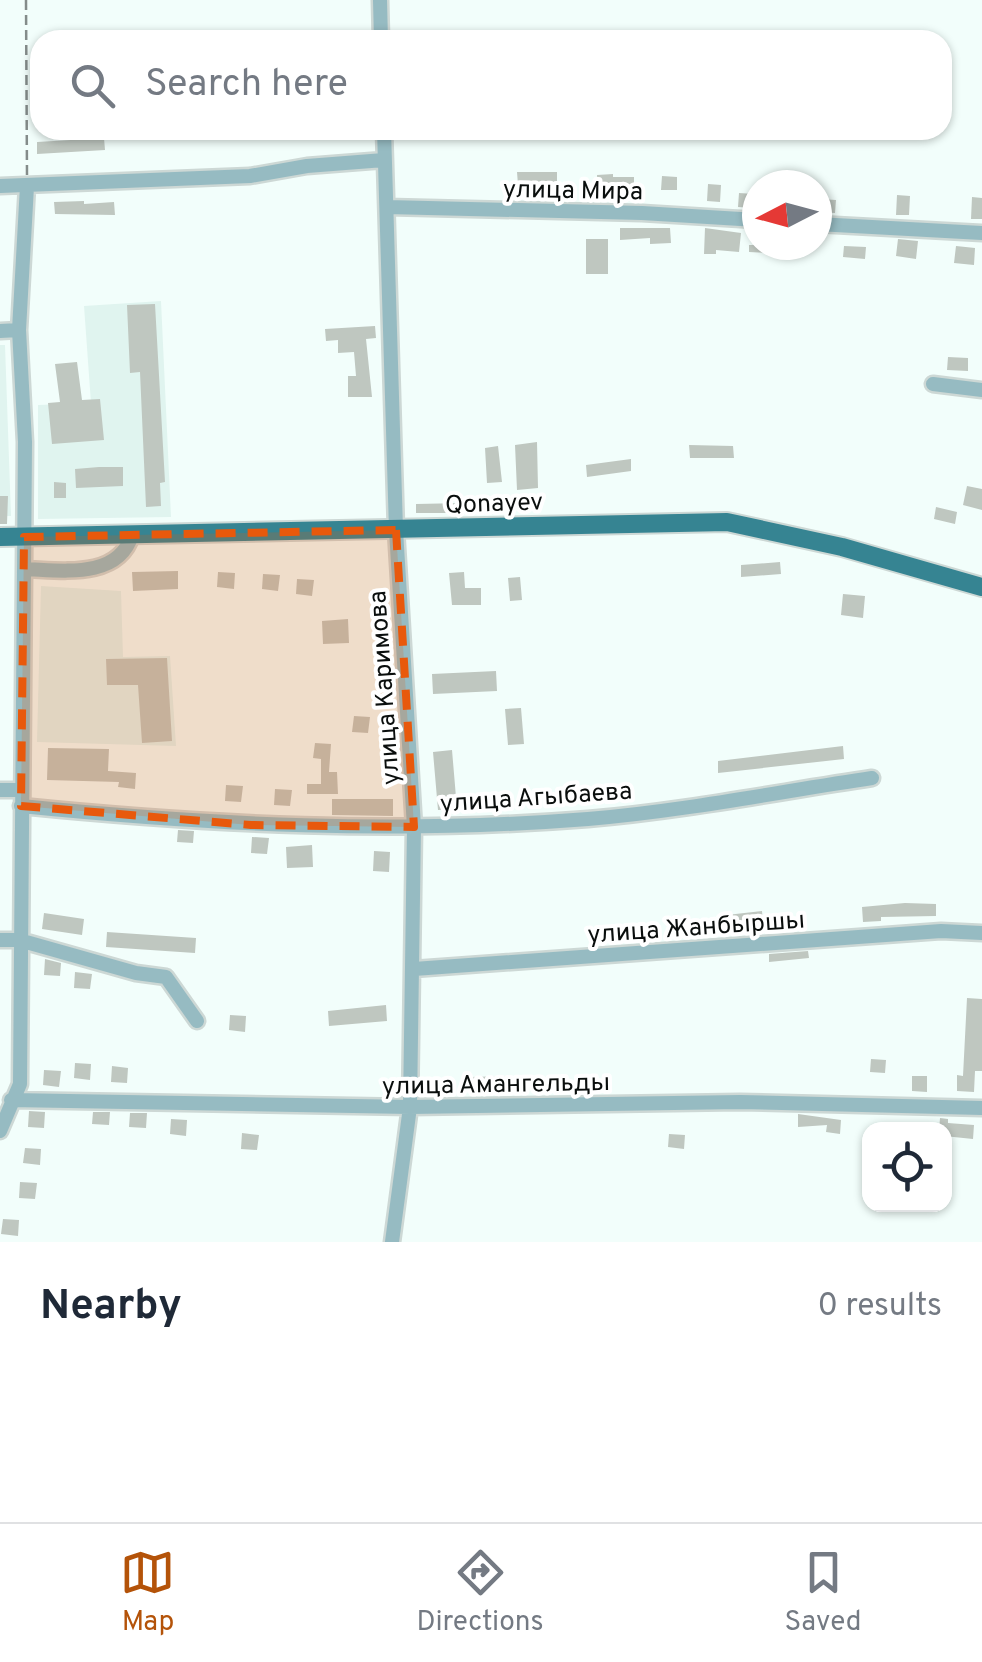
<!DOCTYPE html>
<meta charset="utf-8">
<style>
:root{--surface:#fff;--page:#f6f6f7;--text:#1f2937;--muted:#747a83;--line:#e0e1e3;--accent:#b45309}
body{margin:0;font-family:Overpass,sans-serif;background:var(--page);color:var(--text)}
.controls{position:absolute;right:30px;bottom:30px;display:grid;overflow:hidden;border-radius:20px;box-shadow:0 2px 8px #0004}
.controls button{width:90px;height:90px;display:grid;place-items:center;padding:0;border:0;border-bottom:2px solid var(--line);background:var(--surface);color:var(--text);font:50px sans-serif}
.compass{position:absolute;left:742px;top:170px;width:90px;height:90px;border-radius:50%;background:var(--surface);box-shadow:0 2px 8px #0004;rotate:264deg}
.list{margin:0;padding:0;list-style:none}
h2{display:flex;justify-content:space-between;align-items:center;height:130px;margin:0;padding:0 40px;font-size:42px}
h2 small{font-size:32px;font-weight:400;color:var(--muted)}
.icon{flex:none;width:55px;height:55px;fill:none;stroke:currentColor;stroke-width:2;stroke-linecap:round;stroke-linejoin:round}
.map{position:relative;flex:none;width:982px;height:1242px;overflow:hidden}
.search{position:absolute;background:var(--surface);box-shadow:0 2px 8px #0004;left:30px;right:30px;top:30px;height:110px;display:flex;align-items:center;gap:25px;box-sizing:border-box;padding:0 35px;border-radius:30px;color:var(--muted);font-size:38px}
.sheet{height:280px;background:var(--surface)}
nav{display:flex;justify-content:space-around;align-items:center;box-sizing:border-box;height:140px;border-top:2px solid var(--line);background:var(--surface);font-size:28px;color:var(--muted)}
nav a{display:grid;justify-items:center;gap:5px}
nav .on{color:var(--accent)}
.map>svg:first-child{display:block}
.built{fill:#e0f4ef}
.building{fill:#bfc7c0}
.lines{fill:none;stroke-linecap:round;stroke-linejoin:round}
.minor-casing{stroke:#cdd8d5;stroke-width:19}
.major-casing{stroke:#cdd8d5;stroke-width:22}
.path{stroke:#848c8a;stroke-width:2.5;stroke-dasharray:10 5;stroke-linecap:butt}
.minor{stroke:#96bbc2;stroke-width:14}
.major{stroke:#368492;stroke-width:18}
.marked{fill:#e8590c;fill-opacity:0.2;stroke:#e8590c;stroke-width:8;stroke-dasharray:20 12;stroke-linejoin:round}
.labels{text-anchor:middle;stroke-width:8;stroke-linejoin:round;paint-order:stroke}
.street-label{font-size:25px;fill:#0a0e0d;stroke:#fff}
</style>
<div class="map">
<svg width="982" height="1242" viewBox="0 0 982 1242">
<rect width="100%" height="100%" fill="#f2fefb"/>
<!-- built -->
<path class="built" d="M 161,301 L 171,517 L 38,519 L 38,405 L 91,403 L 84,306 Z
M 0,345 L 5,345 L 11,516 L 0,516 Z
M 41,586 L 121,591 L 123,657 L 170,656 L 176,746 L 37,742 Z"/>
<!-- building -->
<path class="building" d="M 337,30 L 359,31 L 359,40 L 337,40 Z
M 104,138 L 105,150 L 37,154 L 37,142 Z
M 517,172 L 557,172 L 557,184 L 518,185 Z
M 613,174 L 613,177 L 634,177 L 634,190 L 598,191 L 597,175 Z
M 662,176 L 677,177 L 677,190 L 661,190 Z
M 708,184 L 721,185 L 720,202 L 707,201 Z
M 739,193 L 755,194 L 754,208 L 738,207 Z
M 897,195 L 910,196 L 909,215 L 896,215 Z
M 972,197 L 982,198 L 982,219 L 971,219 Z
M 819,199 L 836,200 L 835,213 L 818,212 Z
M 84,201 L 84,204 L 114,202 L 115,215 L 55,214 L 54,202 Z
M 620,228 L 670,228 L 671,243 L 650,244 L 650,238 L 620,240 Z
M 705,228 L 741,233 L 739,252 L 716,250 L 716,254 L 704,254 Z
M 586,239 L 608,239 L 608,274 L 586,274 Z
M 898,239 L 918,241 L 916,259 L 896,256 Z
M 749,245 L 787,245 L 787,254 L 749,252 Z
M 844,246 L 866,247 L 865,259 L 843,257 Z
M 956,246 L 975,248 L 974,265 L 954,263 Z
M 155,304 L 165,482 L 160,483 L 161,506 L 146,507 L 140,372 L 130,373 L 127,305 Z
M 375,326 L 376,338 L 366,339 L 372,397 L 348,397 L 348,376 L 356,376 L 354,352 L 338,353 L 338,340 L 326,341 L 325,329 Z
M 948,357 L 968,358 L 968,371 L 947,370 Z
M 77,362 L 82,400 L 100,399 L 104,440 L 52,444 L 48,403 L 60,402 L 55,364 Z
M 537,442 L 538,488 L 517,490 L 515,445 Z
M 689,445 L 733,446 L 734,458 L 690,458 Z
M 498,446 L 502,482 L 487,483 L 485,448 Z
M 631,459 L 631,471 L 587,477 L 586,465 Z
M 99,467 L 123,467 L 123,486 L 76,488 L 75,469 Z
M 54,482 L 66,483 L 66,498 L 54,498 Z
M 967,486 L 982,489 L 982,510 L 963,505 Z
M 0,496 L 8,496 L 7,524 L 0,524 Z
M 464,503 L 464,513 L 416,513 L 416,504 Z
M 936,507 L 957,512 L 955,524 L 934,519 Z
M 780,562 L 781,574 L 741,577 L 741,565 Z
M 178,571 L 178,589 L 133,591 L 132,572 Z
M 218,572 L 235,573 L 234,589 L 217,587 Z
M 464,572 L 465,588 L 481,588 L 481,605 L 452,605 L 449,573 Z
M 263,574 L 280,575 L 278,591 L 262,589 Z
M 520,577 L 522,600 L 510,601 L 508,578 Z
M 297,579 L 314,580 L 312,596 L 296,594 Z
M 843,594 L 865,596 L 863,618 L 841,615 Z
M 348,619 L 349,643 L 323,644 L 322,621 Z
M 167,658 L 172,741 L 142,743 L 138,685 L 107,685 L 106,659 Z
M 496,671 L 497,691 L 433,694 L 432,674 Z
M 521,708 L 524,744 L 508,745 L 505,709 Z
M 354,716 L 370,717 L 368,733 L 352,732 Z
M 315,743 L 331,744 L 329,772 L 337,772 L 338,794 L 307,794 L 307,784 L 321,784 L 321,759 L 313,758 Z
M 843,746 L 844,759 L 718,773 L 718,761 Z
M 48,748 L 109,749 L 108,771 L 136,773 L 135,789 L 118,787 L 119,782 L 47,780 Z
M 452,750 L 457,809 L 438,810 L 433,752 Z
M 226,785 L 243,786 L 241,802 L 225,801 Z
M 275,789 L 292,790 L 290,806 L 274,805 Z
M 332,799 L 393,799 L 393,816 L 332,815 Z
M 178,830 L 194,831 L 193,843 L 177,842 Z
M 252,837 L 269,838 L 267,854 L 251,853 Z
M 312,845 L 313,867 L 287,868 L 286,847 Z
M 374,851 L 390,852 L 389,872 L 373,871 Z
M 905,903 L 936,904 L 936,916 L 881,917 L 881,921 L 863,922 L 862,907 Z
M 762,911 L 763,923 L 719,928 L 718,916 Z
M 44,913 L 84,919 L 82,935 L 42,929 Z
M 107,932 L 196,938 L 195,953 L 106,947 Z
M 808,951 L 809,958 L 769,962 L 769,954 Z
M 45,959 L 61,963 L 60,976 L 44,975 Z
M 75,972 L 92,974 L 90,989 L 74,988 Z
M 967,998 L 982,999 L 982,1071 L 975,1071 L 974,1092 L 957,1091 L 957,1075 L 963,1076 Z
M 386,1005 L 387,1021 L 329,1026 L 328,1011 Z
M 230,1015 L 246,1016 L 245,1032 L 229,1030 Z
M 871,1059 L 886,1060 L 885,1073 L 870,1072 Z
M 75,1063 L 91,1064 L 90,1080 L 74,1078 Z
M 112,1066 L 128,1068 L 127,1083 L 111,1082 Z
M 44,1070 L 61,1071 L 59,1087 L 43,1085 Z
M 512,1076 L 512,1088 L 470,1089 L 470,1077 Z
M 912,1076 L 927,1076 L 927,1092 L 912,1091 Z
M 29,1111 L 45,1112 L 44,1128 L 28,1127 Z
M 93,1112 L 110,1112 L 109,1125 L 92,1124 Z
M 130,1113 L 147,1113 L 146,1128 L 129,1127 Z
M 798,1114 L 841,1120 L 840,1134 L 826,1132 L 827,1125 L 798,1127 Z
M 940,1118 L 948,1119 L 948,1123 L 974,1125 L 973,1139 L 944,1136 L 944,1130 L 939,1130 Z
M 171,1119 L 187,1120 L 186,1136 L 170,1134 Z
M 242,1133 L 259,1135 L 257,1150 L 241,1149 Z
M 669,1134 L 685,1135 L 684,1149 L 668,1147 Z
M 25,1148 L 41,1149 L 40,1165 L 23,1163 Z
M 20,1182 L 37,1183 L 35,1199 L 19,1198 Z
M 3,1219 L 19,1220 L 18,1236 L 1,1234 Z"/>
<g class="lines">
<defs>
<path id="minor" d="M 380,0 L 381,40
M 384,130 L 396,530 L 414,827 L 410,1107 L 392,1242
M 0,186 L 250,176 L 307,166 L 384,160
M 387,207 L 642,213 L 757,220
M 817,224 L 982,233
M 0,331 L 19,330
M 933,384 L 982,390
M 24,569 C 61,570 118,580 132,535
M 0,790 L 21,790
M 21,806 C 210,825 398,834 588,819 C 683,811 778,792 872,778
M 0,940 L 19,940 L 136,973 L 166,977 L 197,1021
M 414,969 L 941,931 L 982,933
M 11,1100 L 410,1107 L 740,1102 L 982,1108
M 0,1131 L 20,1084 L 25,442 L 19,330 L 27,186"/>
<path id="major" d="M 0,537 L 727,522 L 842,547 L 982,587"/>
</defs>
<!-- minor casing -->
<use href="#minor" class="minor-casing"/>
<!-- major casing -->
<use href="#major" class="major-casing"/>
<!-- path -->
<path class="path" d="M 26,0 L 27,175"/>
<!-- minor -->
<use href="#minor" class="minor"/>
<!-- major -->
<use href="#major" class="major"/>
</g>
<!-- marked area -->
<path class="marked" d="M 396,530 L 414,827 L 251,825 L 21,806 L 24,537 Z"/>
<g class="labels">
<!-- street labels -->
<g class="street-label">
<text transform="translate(573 189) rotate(1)" y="9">улица Мира</text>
<text transform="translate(494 502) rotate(-2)" y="9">Qonayev</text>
<text transform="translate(383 688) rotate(-94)" y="9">улица Каримова</text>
<text transform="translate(536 796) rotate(-4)" y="9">улица Агыбаева</text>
<text transform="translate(696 926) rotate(-4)" y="9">улица Жанбыршы</text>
<text transform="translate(496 1083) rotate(-1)" y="9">улица Амангельды</text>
</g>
</g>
</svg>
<div class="controls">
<button><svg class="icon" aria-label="locate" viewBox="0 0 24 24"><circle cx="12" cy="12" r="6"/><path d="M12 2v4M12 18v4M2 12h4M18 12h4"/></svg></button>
</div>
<svg class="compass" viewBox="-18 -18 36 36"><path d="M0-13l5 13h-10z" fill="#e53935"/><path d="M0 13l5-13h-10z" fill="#747a83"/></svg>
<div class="search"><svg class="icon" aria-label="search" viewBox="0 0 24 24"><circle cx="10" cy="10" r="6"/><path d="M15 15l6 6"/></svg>Search here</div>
</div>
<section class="sheet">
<h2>Nearby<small>0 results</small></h2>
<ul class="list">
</ul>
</section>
<nav>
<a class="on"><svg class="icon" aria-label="map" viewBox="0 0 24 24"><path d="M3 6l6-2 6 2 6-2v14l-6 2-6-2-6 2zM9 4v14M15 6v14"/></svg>Map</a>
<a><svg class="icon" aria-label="directions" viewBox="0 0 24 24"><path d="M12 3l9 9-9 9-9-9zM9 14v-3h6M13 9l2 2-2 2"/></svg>Directions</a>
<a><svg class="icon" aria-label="saved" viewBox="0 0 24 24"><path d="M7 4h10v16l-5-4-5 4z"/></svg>Saved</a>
</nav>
